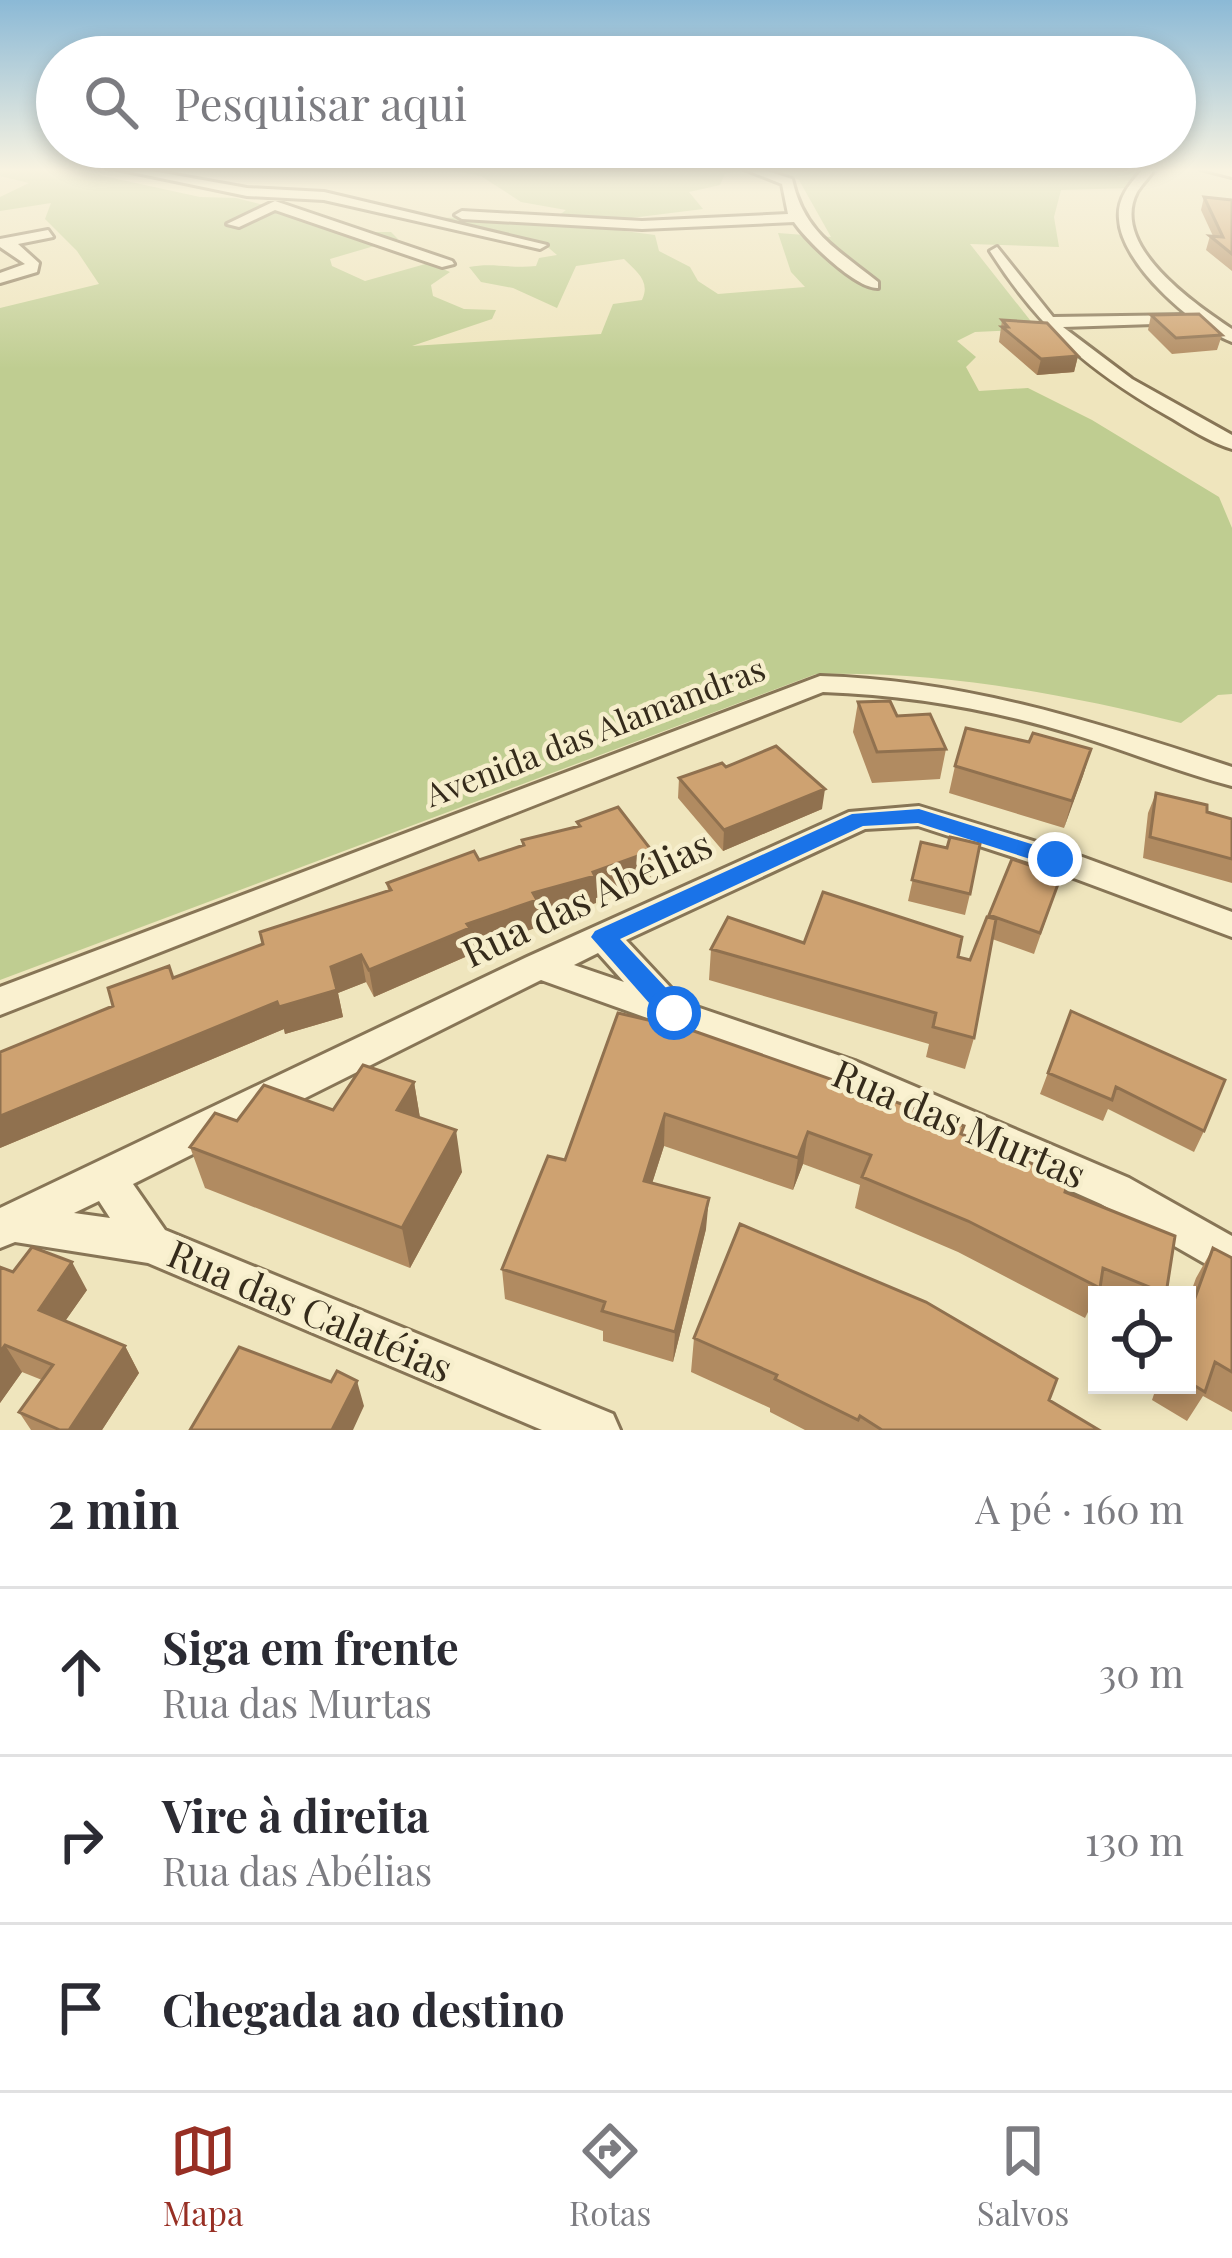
<!DOCTYPE html>
<html lang="pt">
<meta charset="utf-8">
<style>
:root{--surface:#fff;--page:#f2f2f3;--text:#2b2b33;--muted:#7c7c81;--line:#e1e1e2;--accent:#972f24}
body{margin:0;font-family:"Playfair Display",serif;background:var(--page);color:var(--text)}
.controls{position:absolute;right:36px;bottom:36px;display:grid;overflow:hidden;border-radius:0px;box-shadow:0 6px 18px #0003}
.controls button{width:108px;height:108px;display:grid;place-items:center;padding:0;border:0;border-bottom:3px solid var(--line);background:var(--surface);color:var(--text);font:60px sans-serif}
.stop{position:absolute;width:36px;height:36px;margin:-27px;border:9px solid #1a73e8;border-radius:50%;background:#fff}
.stop.end{background:#1a73e8;border-color:#fff;box-shadow:0 3px 12px #0008}
.list{margin:0;padding:0;list-style:none}
h2{display:flex;justify-content:space-between;align-items:center;height:156px;margin:0;padding:0 48px;font-size:51px}
h2 small{font-size:39px;font-weight:400;color:var(--muted)}
.list li{display:grid;grid-template-columns:78px 1fr auto;gap:36px;align-items:center;box-sizing:border-box;height:168px;padding:0 48px;border-top:3px solid var(--line)}
.list b{display:block;font-size:45px;white-space:nowrap}
.list p{margin:0;font-size:39px;white-space:nowrap;color:var(--muted)}
.list em{font-size:39px;font-style:normal;color:var(--muted)}
.icon{flex:none;width:66px;height:66px;fill:none;stroke:currentColor;stroke-width:2;stroke-linecap:round;stroke-linejoin:round}
.map{position:relative;flex:none;width:1232px;height:1430px;overflow:hidden}
.search{position:absolute;background:var(--surface);box-shadow:0 6px 18px #0003;left:36px;right:36px;top:36px;height:132px;display:flex;align-items:center;gap:30px;box-sizing:border-box;padding:0 42px;border-radius:66px;color:var(--muted);font-size:45px}
.sheet{height:660px;background:var(--surface)}
nav{display:flex;justify-content:space-around;align-items:center;box-sizing:border-box;height:168px;border-top:3px solid var(--line);background:var(--surface);font-size:33px;color:var(--muted)}
nav a{display:grid;justify-items:center;gap:6px}
nav .on{color:var(--accent)}
.map>svg:first-child{display:block}
.green{fill:#bfcd91}
.lines{fill:none;stroke-linecap:round;stroke-linejoin:round}
.minor-casing{stroke:#877556;stroke-width:6}
.minor{fill:#faf1d0;fill-rule:evenodd}
.wall{fill:#b18b61}
.shaded-wall{fill:#90714f}
.building{fill:#cea271;stroke:#90714f;stroke-width:3}
.route{fill:#1a73e8}
.labels{text-anchor:middle;stroke-width:9;stroke-linejoin:round;paint-order:stroke}
.street-label{font-size:33px;fill:#352b1b;stroke:#f6eecc}
.near-street-label{font-size:39px;fill:#352b1b;stroke:#f6eecc}
</style>
<div class="map">
<svg width="1232" height="1430" viewBox="0 0 1232 1430">
<rect width="100%" height="100%" fill="#efe5bd"/>
<!-- green -->
<path class="green" d="M 0,169 L 71,169 L 200,197 L 236,198 L 369,232 L 391,232 L 398,239 L 330,259 L 332,266 L 365,281 L 429,263 L 450,272 L 431,285 L 433,296 L 464,309 L 496,310 L 492,319 L 412,346 L 601,334 L 613,304 L 642,300 C 651,281 636,271 624,259 L 576,266 L 557,308 L 513,288 L 481,282 L 469,267 C 493,262 511,269 536,266 L 539,258 L 557,255 L 543,243 L 433,218 L 558,216 L 566,210 L 521,202 L 481,176 L 444,169 L 748,169 L 725,174 L 720,185 L 689,192 L 703,209 L 615,220 L 609,229 L 655,235 L 659,251 L 690,267 L 698,281 L 718,294 L 805,287 L 791,272 L 778,233 L 831,237 L 799,180 L 773,169 L 1150,169 L 1132,188 L 1061,190 L 1054,217 L 1059,247 L 970,244 L 1037,329 L 975,332 L 957,341 L 976,357 L 966,367 L 979,391 L 1028,388 L 1092,420 L 1219,497 L 1232,528 L 1232,694 L 1218,695 L 1181,723 C 1060,693 941,671 816,674 L 0,980 L 0,308 L 99,284 L 77,251 L 45,219 L 51,203 L 0,211 L 0,197 L 29,183 L 0,176 Z"/>
<g class="lines">
<defs>
<path id="minor" d="M 117,169 L 141,169 L 247,188 L 324,192 L 547,245 L 540,249 L 324,200 L 247,196 Z
M 744,169 L 761,169 L 792,179 C 804,233 837,249 878,282 L 878,288 C 856,289 807,241 794,222 L 642,229 L 462,219 L 455,215 L 462,211 L 642,221 L 788,214 L 782,184 Z
M 1143,169 L 1155,169 C 1150,176 1142,184 1137,192 C 1109,246 1195,304 1232,329 L 1232,342 C 1193,327 1121,264 1119,219 C 1117,198 1130,184 1143,169 Z
M 1201,169 L 1232,169 L 1232,177 Z
M 275,201 L 452,261 L 454,264 L 442,267 L 275,210 L 239,227 L 227,224 Z
M 48,230 L 53,237 L 18,244 L 39,263 L 37,272 L 0,283 L 0,273 L 25,264 L 0,247 L 0,239 Z
M 997,247 L 1053,317 L 1190,315 L 1192,318 L 1184,323 L 1063,327 L 1132,379 L 1232,435 L 1232,449 C 1209,442 1187,427 1166,415 C 1088,370 1038,327 990,251 Z
M 820,676 C 964,680 1096,722 1232,767 L 1232,786 C 1178,772 1125,750 1072,734 C 990,709 909,695 823,692 L 0,1015 L 0,987 Z
M 919,806 L 1066,851 L 1232,912 L 1232,937 L 1044,867 L 918,826 L 865,829 L 626,940 L 685,1003 L 855,1061 L 1129,1178 L 1232,1236 L 1232,1279 L 1101,1204 L 829,1083 L 541,980 L 133,1184 L 165,1230 L 613,1414 L 620,1430 L 542,1430 L 148,1263 L 15,1242 L 0,1248 L 0,1208 L 527,957 L 849,812 ZM 598,953 L 624,982 L 574,965 ZM 99,1201 L 110,1218 L 74,1213 Z"/>
</defs>
<!-- minor casing -->
<use href="#minor" class="minor-casing"/>
<!-- minor -->
<use href="#minor" class="minor"/>
</g>
<!-- wall -->
<path class="wall" d="M 1204,197 L 1232,200 L 1232,271 L 1206,250 L 1210,236 L 1213,236 L 1201,210 Z
M 1151,315 L 1222,335 L 1217,350 L 1172,354 L 1148,330 Z
M 1002,320 L 1078,356 L 1074,372 L 1037,375 L 999,342 Z
M 858,702 L 897,716 L 946,749 L 940,779 L 872,783 L 853,732 Z
M 1029,742 L 1091,749 L 1064,828 L 949,793 L 955,766 Z
M 679,778 L 822,809 L 723,851 L 678,798 Z
M 1156,793 L 1232,819 L 1232,883 L 1143,858 L 1148,813 Z
M 577,822 L 651,877 L 596,898 L 596,903 L 538,919 L 538,927 L 472,950 L 472,954 L 374,997 L 366,982 L 338,993 L 343,1017 L 285,1034 L 284,1029 L 0,1148 L 0,1052 L 113,1006 L 173,978 L 263,944 L 388,891 L 387,883 L 479,860 L 522,846 L 522,840 L 578,826 Z
M 921,842 L 970,894 L 965,915 L 908,901 Z
M 1012,859 L 1061,876 L 1034,954 L 992,939 L 974,1038 L 965,1069 L 926,1057 L 929,1044 L 709,980 L 711,949 L 804,943 L 958,957 L 970,960 Z
M 1071,1011 L 1204,1131 L 1194,1152 L 1108,1109 L 1103,1121 L 1040,1094 Z
M 618,1013 L 962,1134 L 1065,1192 L 1175,1236 L 1165,1295 L 1097,1295 L 1097,1302 L 1094,1300 L 1085,1318 L 958,1252 L 855,1208 L 860,1185 L 803,1164 L 793,1190 L 664,1146 L 652,1183 L 706,1229 L 673,1362 L 603,1341 L 603,1331 L 505,1299 L 502,1269 L 565,1160 Z
M 414,1082 L 420,1118 L 462,1172 L 410,1268 L 205,1188 L 190,1147 L 237,1121 L 333,1110 Z
M 1213,1248 L 1232,1258 L 1232,1412 L 1203,1396 L 1187,1421 L 1152,1400 L 1157,1385 L 1187,1385 L 1187,1303 L 1196,1278 Z
M 13,1272 L 87,1290 L 65,1321 L 125,1346 L 139,1373 L 102,1430 L 31,1430 L 19,1412 L 42,1380 L 22,1372 L 0,1403 Z
M 694,1338 L 1049,1400 L 1099,1430 L 805,1430 L 770,1412 L 770,1408 L 691,1372 Z"/>
<!-- shaded-wall -->
<path class="shaded-wall" d="M 1078,356 L 1074,372 L 1037,375 L 1041,359 Z
M 1091,749 L 1083,776 L 1064,828 L 1072,801 Z
M 825,789 L 822,809 L 723,851 L 724,830 Z
M 652,851 L 651,877 L 596,898 L 596,903 L 538,919 L 538,927 L 472,950 L 472,954 L 374,997 L 369,970 L 533,893 Z
M 361,955 L 366,982 L 338,993 L 343,1017 L 285,1034 L 284,1029 L 0,1148 L 0,1116 L 331,967 Z
M 414,1082 L 421,1124 L 397,1110 Z
M 665,1114 L 664,1146 L 643,1212 L 644,1181 Z
M 456,1130 L 462,1172 L 410,1268 L 402,1228 Z
M 808,1132 L 803,1164 L 793,1190 L 798,1158 Z
M 709,1198 L 706,1229 L 673,1362 L 675,1332 Z
M 72,1262 L 87,1290 L 54,1337 L 39,1310 Z
M 5,1345 L 22,1372 L 0,1403 L 0,1352 Z
M 125,1346 L 139,1373 L 102,1430 L 69,1430 Z
M 357,1381 L 364,1406 L 353,1430 L 332,1430 Z"/>
<!-- building -->
<path class="building" d="M 1204,197 L 1232,200 L 1232,254 L 1210,236 L 1223,237 Z
M 1199,314 L 1222,335 L 1176,338 L 1151,315 Z
M 1002,320 L 1047,323 L 1078,356 L 1041,359 L 1002,327 L 1008,327 Z
M 890,701 L 897,716 L 930,714 L 946,749 L 877,752 L 858,702 Z
M 966,728 L 1029,742 L 1033,733 L 1091,749 L 1072,801 L 955,766 Z
M 776,746 L 825,789 L 724,830 L 679,778 L 722,763 L 726,767 Z
M 1156,793 L 1207,805 L 1207,812 L 1232,819 L 1232,859 L 1150,837 Z
M 618,807 L 652,851 L 593,872 L 595,876 L 533,893 L 537,900 L 467,924 L 470,928 L 369,970 L 361,955 L 331,967 L 337,990 L 279,1007 L 277,1002 L 0,1116 L 0,1052 L 113,1006 L 108,988 L 169,966 L 173,978 L 263,944 L 260,932 L 391,890 L 387,883 L 474,851 L 479,860 L 524,845 L 522,840 L 580,826 L 577,822 Z
M 950,837 L 980,844 L 970,894 L 912,880 L 921,842 L 947,848 Z
M 1012,859 L 1061,876 L 1040,933 L 989,915 Z
M 823,892 L 962,937 L 958,957 L 970,960 L 987,917 L 996,919 L 974,1038 L 933,1027 L 936,1013 L 711,949 L 728,917 L 804,943 Z
M 1071,1011 L 1225,1080 L 1204,1131 L 1116,1087 L 1112,1100 L 1048,1073 Z
M 618,1013 L 691,1030 L 964,1126 L 961,1134 L 1069,1179 L 1065,1192 L 1175,1236 L 1166,1294 L 1103,1268 L 1100,1288 L 968,1221 L 862,1177 L 871,1155 L 808,1132 L 798,1158 L 665,1114 L 644,1181 L 709,1198 L 675,1332 L 602,1311 L 605,1302 L 502,1269 L 548,1156 L 565,1160 Z
M 363,1065 L 414,1082 L 397,1110 L 456,1130 L 402,1228 L 190,1147 L 215,1113 L 237,1121 L 264,1085 L 333,1110 Z
M 740,1224 L 926,1302 L 1057,1379 L 1049,1400 L 1099,1430 L 882,1430 L 860,1416 L 858,1420 L 775,1379 L 777,1375 L 694,1338 Z
M 32,1247 L 72,1262 L 39,1310 L 125,1346 L 69,1430 L 60,1430 L 19,1412 L 53,1365 L 5,1345 L 0,1352 L 0,1267 L 13,1272 Z
M 1213,1248 L 1232,1258 L 1232,1372 L 1215,1362 L 1205,1392 L 1187,1381 L 1187,1320 Z
M 239,1347 L 331,1382 L 337,1371 L 357,1381 L 332,1430 L 190,1430 Z"/>
<!-- sky -->
<linearGradient id="sky" x2="0" y2="1"><stop stop-color="#8bb9d6"/><stop offset="0.46" stop-color="#f8f3e1"/><stop offset="1" stop-color="#f8f3e1" stop-opacity="0"/></linearGradient>
<rect width="1232" height="369" fill="url(#sky)"/>
<!-- route -->
<path class="route" d="M 919,809 L 1063,854 L 1066,859 L 1055,867 L 918,823 L 863,826 L 620,939 L 683,1006 L 687,1013 L 683,1021 L 665,1021 L 591,937 L 595,931 L 852,814 Z"/>
<g class="labels">
<!-- street labels -->
<g class="street-label">
<text transform="translate(595 732) rotate(-21)" y="12">Avenida das Alamandras</text>
</g>
<!-- near-street labels -->
<g class="near-street-label">
<text transform="translate(587 899) rotate(-25)" y="14">Rua das Abélias</text>
<text transform="translate(959 1124) rotate(23)" y="14">Rua das Murtas</text>
<text transform="translate(310 1311) rotate(23)" y="14">Rua das Calatéias</text>
</g>
</g>
</svg>
<div class="controls">
<button><svg class="icon" aria-label="locate" viewBox="0 0 24 24"><circle cx="12" cy="12" r="6"/><path d="M12 2v4M12 18v4M2 12h4M18 12h4"/></svg></button>
</div>
<div class="stop" style="left:674px;top:1013px"></div>
<div class="stop end" style="left:1055px;top:859px"></div>
<div class="search"><svg class="icon" aria-label="search" viewBox="0 0 24 24"><circle cx="10" cy="10" r="6"/><path d="M15 15l6 6"/></svg>Pesquisar aqui</div>
</div>
<section class="sheet">
<h2>2 min<small>A pé · 160 m</small></h2>
<ul class="list">
<li><svg class="icon" aria-label="ahead" viewBox="0 0 24 24"><path d="M12 20V5M6 11l6-6 6 6"/></svg><div><b>Siga em frente</b><p>Rua das Murtas</p></div><em>30 m</em></li>
<li><svg class="icon" aria-label="right" viewBox="0 0 24 24"><path d="M7 20v-9h11M14 6l5 5-5 5"/></svg><div><b>Vire à direita</b><p>Rua das Abélias</p></div><em>130 m</em></li>
<li><svg class="icon" aria-label="arrive" viewBox="0 0 24 24"><path d="M6 21V4h12l-3 4 3 4H6"/></svg><div><b>Chegada ao destino</b></div></li>
</ul>
</section>
<nav>
<a class="on"><svg class="icon" aria-label="map" viewBox="0 0 24 24"><path d="M3 6l6-2 6 2 6-2v14l-6 2-6-2-6 2zM9 4v14M15 6v14"/></svg>Mapa</a>
<a><svg class="icon" aria-label="directions" viewBox="0 0 24 24"><path d="M12 3l9 9-9 9-9-9zM9 14v-3h6M13 9l2 2-2 2"/></svg>Rotas</a>
<a><svg class="icon" aria-label="saved" viewBox="0 0 24 24"><path d="M7 4h10v16l-5-4-5 4z"/></svg>Salvos</a>
</nav>
